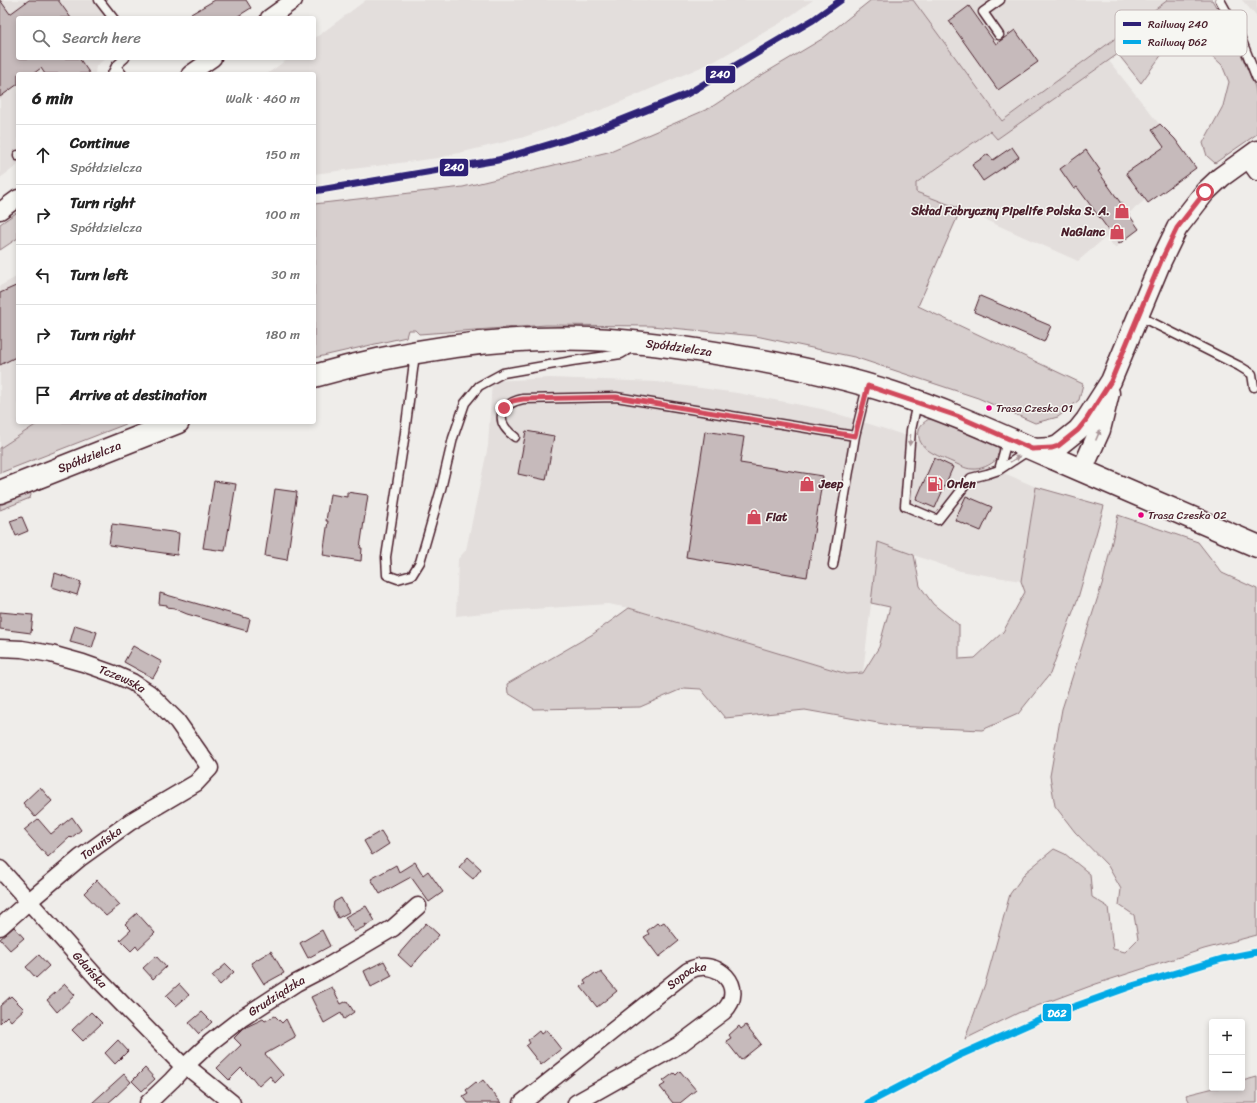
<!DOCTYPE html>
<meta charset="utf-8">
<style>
:root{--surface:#fff;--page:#f2f2f2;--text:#222;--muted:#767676;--line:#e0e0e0}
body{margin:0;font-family:Sriracha,sans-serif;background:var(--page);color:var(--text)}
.controls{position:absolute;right:12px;bottom:12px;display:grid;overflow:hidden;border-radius:4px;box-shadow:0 2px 6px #0003}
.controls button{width:36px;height:36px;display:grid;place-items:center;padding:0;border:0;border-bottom:1px solid var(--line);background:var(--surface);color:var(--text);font:20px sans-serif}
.stop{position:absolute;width:12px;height:12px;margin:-9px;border:3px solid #d1495b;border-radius:50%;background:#fff}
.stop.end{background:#d1495b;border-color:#fff;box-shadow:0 1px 4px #0008}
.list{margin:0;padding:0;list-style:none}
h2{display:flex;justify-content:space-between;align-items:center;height:52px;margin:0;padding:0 16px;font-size:17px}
h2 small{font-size:13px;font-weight:400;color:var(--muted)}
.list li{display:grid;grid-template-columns:26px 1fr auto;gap:12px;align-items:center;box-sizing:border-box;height:60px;padding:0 16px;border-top:1px solid var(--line)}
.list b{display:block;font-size:15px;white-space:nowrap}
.list p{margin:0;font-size:13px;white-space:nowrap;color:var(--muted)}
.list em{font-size:13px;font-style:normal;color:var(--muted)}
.icon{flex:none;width:22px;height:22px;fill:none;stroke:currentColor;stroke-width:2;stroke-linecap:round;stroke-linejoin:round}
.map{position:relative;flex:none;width:1257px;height:1103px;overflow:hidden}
.search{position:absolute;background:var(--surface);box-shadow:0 2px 6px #0003;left:16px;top:16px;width:300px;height:44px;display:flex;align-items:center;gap:10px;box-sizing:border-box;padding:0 14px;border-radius:4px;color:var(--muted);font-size:15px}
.panel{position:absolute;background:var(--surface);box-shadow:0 2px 6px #0003;left:16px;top:72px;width:300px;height:352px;border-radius:4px}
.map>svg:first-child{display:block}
.built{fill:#e3dedc}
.green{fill:#d7cfce;stroke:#90777c}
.building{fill:#c6babb;stroke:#4a1f2b}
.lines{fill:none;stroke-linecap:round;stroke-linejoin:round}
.service-casing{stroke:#4a1f2b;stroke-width:11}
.minor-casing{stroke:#4a1f2b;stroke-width:19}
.tertiary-casing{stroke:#4a1f2b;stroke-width:23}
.primary-casing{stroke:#4a1f2b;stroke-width:25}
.service{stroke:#f6f6f2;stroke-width:8}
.minor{stroke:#f6f6f2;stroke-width:16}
.tertiary{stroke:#f6f6f2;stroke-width:20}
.primary{stroke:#f6f6f2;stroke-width:22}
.rail-1-casing{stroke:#f6f6f2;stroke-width:10}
.rail-2-casing{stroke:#f6f6f2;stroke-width:10}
.rail-1{stroke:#2e2076;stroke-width:7}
.rail-2{stroke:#04a9e6;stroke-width:7}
.oneway{fill:#a99598}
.route{stroke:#d1495b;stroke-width:5}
.bus-dot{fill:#e5007d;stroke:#f6f6f2;stroke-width:1.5}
.labels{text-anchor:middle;stroke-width:3;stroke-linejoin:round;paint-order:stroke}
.bus-label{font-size:11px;fill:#4a1f2b;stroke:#f6f6f2;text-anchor:start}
.poi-label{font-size:12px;font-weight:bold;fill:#4a1f2b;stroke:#f6f6f2;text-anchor:start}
.street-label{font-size:12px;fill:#4a1f2b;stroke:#f6f6f2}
.key{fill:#f6f6f2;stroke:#c2b6b6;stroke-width:1}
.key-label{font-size:11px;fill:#4a1f2b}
.line-badge{stroke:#f6f6f2;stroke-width:1.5}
.badge-label{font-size:11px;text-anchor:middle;font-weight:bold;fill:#fff}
</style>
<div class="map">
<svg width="1257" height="1103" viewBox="0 0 1257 1103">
<rect width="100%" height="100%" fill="#efedea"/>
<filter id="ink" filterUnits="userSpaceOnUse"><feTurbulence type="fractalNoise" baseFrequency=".025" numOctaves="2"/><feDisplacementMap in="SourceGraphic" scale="8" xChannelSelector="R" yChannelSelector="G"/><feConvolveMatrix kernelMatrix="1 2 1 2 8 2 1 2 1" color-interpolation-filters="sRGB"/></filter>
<g filter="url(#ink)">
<!-- built -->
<path class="built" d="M 0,0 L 97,0 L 110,18 L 18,18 L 18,58 L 106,58 L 96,66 L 95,74 L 18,74 L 18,165 L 0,178 Z
M 366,0 L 813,0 L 782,22 L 715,61 L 609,107 L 562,124 L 521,138 L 438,158 L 314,174 L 314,74 L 267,74 L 289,58 L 314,58 L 314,39 Z
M 913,0 L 1168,0 L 1002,121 Z
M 1242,0 L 1257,0 L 1257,17 Z
M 1109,61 L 1159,124 L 1175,139 L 1196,168 L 1147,203 L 1145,200 L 1128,214 L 1139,229 L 1115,248 L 1106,237 L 1078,261 L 961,209 L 916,192 L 916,183 L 990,131 L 997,139 Z
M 18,276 L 18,422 L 40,422 L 0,448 L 0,286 Z
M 550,378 L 657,382 L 737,393 L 822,409 L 929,443 L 983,464 L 1036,487 L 1021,581 L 960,571 L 878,543 L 863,673 L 847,674 L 629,608 L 608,604 L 503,611 L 456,616 L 458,559 L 466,550 L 488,446 L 492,381 Z"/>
<!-- green -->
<path class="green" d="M 871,0 L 913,0 L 1002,121 L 1168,0 L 1212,0 L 1235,40 L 1255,87 L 1257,100 L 1257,134 L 1215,163 L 1207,156 L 1203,143 L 1223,106 L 1229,82 L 1222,65 L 1208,52 L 1179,43 L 1165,50 L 1141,83 L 1118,54 L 997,139 L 990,131 L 916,183 L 916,192 L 961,209 L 918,306 L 1083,384 L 1079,400 L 1058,417 L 1035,423 L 978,398 L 854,357 L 756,336 L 651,326 L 546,325 L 419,334 L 415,330 L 408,330 L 406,337 L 314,358 L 314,204 L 463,187 L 608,152 L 710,108 L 745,85 L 822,39 Z
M 16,213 L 18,214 L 18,238 L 0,250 L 0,224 Z
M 929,419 C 943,419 982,439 997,445 C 1000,450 1001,455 997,459 C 991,465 980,470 972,469 C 965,469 958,464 952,462 C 939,456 915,449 919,430 C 920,425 924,422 929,419 Z
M 40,422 L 131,422 L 0,473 L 0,448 Z
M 1036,487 L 1104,506 L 1078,598 L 1050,674 L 1018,714 L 982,730 L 895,726 L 805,710 L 725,718 L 701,689 L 684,688 L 640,707 L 534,709 L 508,693 L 507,684 L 593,634 L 629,608 L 847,674 L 863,673 L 879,647 L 890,607 L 871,603 L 878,542 L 914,555 L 920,586 L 933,604 L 959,625 L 959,659 L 975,658 L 1003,632 L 1025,592 L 1021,581 Z
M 30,491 L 31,495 L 30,498 L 0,510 L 0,503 Z
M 1118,515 L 1198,542 L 1222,573 L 1257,589 L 1257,935 L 1204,949 L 1096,984 L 1018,1013 L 965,1039 L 985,984 L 1010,894 L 1026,872 L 1054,849 L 1065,854 L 1090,874 L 1092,897 L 1108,907 L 1113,949 L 1125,952 L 1138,939 L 1134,915 L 1119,905 L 1121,889 L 1108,866 L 1075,832 L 1055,806 L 1050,776 L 1062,709 L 1103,581 Z
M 1257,1077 L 1257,1103 L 1190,1103 L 1186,1095 L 1214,1088 L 1242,1088 L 1242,1081 Z"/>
<!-- building -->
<path class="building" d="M 0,0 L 10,14 L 29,0 L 58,0 L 71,18 L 18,18 L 18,58 L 79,58 L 90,74 L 45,74 L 41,68 L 33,74 L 18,74 L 18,84 L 0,97 Z
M 215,0 L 246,0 L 251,8 L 235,18 L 184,18 Z
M 969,6 L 996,44 L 1015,30 L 1038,62 L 998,90 L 949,21 Z
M 1160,124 L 1175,139 L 1196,168 L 1148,203 L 1126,173 L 1164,147 L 1152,130 Z
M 1012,147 L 1019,157 L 983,181 L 972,165 L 988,154 L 993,160 Z
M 1086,150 L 1100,170 L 1098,171 L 1139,229 L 1119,244 L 1077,187 L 1074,189 L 1060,169 Z
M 18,285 L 18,356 L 0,365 L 0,293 Z
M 980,296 L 1051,326 L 1044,342 L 974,312 Z
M 526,431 L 554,436 L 546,480 L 518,474 Z
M 705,431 L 744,437 L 740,463 L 823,476 L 807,577 L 686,557 Z
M 934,458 L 953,467 L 935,508 L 916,500 Z
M 214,481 L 236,484 L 225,551 L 203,548 Z
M 275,489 L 297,492 L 287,560 L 265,556 Z
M 347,492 L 368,495 L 360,548 L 362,548 L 361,561 L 323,555 L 328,521 L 326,521 L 330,494 L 347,497 Z
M 966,496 L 992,507 L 981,531 L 955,520 Z
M 22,517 L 28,531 L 16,536 L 10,521 Z
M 112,524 L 179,533 L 177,555 L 109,545 Z
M 55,573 L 81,582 L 77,595 L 52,587 Z
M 160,593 L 250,619 L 247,631 L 187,614 L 175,609 L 175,608 L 167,607 L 167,605 L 159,604 Z
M 0,612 L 33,615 L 31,633 L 0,629 Z
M 75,625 L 97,632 L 92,648 L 70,642 Z
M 133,646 L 162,662 L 153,678 L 124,662 Z
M 40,787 L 52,801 L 35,817 L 23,803 Z
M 72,817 L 81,830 L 71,838 L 70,837 L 48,857 L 24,830 L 38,819 L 51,834 Z
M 381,831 L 389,844 L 372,855 L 364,841 Z
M 468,857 L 481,869 L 473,879 L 459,867 Z
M 415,862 L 423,875 L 428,871 L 443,892 L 429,902 L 411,877 L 380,894 L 371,879 L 396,865 L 399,872 Z
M 97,880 L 120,905 L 106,916 L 84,893 Z
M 341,898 L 349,912 L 338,918 L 333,908 L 334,902 Z
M 366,906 L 375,921 L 367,925 L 365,924 L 366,926 L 354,932 L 345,917 Z
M 137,913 L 155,933 L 138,949 L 136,946 L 131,951 L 120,940 L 131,930 L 125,924 Z
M 664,922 L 679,941 L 659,957 L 644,937 L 649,934 L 647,931 L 657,923 L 659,925 Z
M 426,923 L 439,935 L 411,967 L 398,955 Z
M 14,927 L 24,938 L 10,950 L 0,939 Z
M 322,930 L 330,946 L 308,958 L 300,943 Z
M 271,951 L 284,973 L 264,984 L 251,963 Z
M 39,955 L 49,966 L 36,978 L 26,967 Z
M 156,956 L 166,967 L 153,979 L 143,968 Z
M 384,961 L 392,976 L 371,987 L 364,971 Z
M 226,964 L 234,972 L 220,985 L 212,976 Z
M 601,972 L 617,991 L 597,1007 L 581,987 L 586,984 L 584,981 L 595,973 L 597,975 Z
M 65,984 L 75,995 L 57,1012 L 47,1000 Z
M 179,984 L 189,995 L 176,1006 L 166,996 Z
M 332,987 L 341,1004 L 347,1001 L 354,1012 L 344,1019 L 341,1013 L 324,1023 L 311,997 Z
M 11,996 L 24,1009 L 11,1021 L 7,1016 L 0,1023 L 0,1006 Z
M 91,1012 L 102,1023 L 83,1041 L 72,1030 Z
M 202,1012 L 212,1022 L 199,1034 L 189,1023 Z
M 275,1016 L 282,1023 L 286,1019 L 295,1037 L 265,1054 L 283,1075 L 275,1083 L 270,1076 L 259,1086 L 251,1076 L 250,1077 L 241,1068 L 229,1080 L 217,1068 L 241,1045 L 234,1038 L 244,1028 L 263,1019 L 265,1021 Z
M 746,1025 L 761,1044 L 741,1060 L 726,1041 L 731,1038 L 729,1035 L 739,1026 L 741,1029 Z
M 546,1030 L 561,1049 L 541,1065 L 526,1046 L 530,1043 L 528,1040 L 539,1031 L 541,1034 Z
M 118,1040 L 128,1051 L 115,1064 L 105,1053 Z
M 145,1068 L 155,1079 L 142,1091 L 132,1081 Z
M 680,1071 L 696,1090 L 680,1103 L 673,1103 L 660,1087 L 665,1084 L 663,1081 L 674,1073 L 676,1075 Z
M 124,1074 L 131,1082 L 115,1097 L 108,1103 L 92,1103 Z
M 483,1080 L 501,1103 L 468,1103 L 463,1096 L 468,1093 L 466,1090 L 476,1082 L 478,1084 Z"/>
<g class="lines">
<defs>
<path id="service" d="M 99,0 L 113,18
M 1220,0 L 1240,36 L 1257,79
M 999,35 L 983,12 L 1000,0
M 116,66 L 125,58
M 112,74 L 116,66 L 122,74
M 18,155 L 18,156
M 1139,316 L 1239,366 L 1252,374 L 1254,387
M 415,354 L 404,440 L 386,557 L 387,575 L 398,579 L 412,575 L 420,562 L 441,489 L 453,438 L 465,403 L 479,386 L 503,373 L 572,361 L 621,354 L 633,347
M 917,403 L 911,430 L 905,506 L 938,520 L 971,478 L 987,474 L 999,470 L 1005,448 L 1005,438
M 515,437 C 494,422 499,404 523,399 L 616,397 L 855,436
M 999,470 L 1028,451
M 833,565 L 855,436 L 867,387"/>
<g id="minor">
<path d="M 269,18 L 294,0"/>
<path d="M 190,74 L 213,58"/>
<path d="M 1247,158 L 1257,172"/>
<path d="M 0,211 L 18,198"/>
<path id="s1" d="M 0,648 L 22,649 L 51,654 L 83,663 L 114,674 L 132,682 L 149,693 L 177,721 L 210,768 L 196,783 L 130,822 L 80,858 L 28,902 L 0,927"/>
<path id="s2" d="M 0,869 L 98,979 L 184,1067"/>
<path d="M 185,1065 L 232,1103"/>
<path id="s3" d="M 148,1103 L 172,1080 L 184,1067 L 211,1042 L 242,1018 L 296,983 L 325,968 L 393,928 L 418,906"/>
<path id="s4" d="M 522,1103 L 688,971 C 716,955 749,988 723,1012 L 679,1045 L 576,1103"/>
</g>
<path id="tertiary" d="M 1033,449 L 1052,448 L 1058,446 L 1078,430 L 1086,420 L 1111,381 L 1161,261 L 1177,228 L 1205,192 L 1221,177 L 1257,151
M 1082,470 L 1100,430 L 1109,393"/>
<g id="primary">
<path id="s5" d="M 314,376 C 401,351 501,335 592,339 C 640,341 687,348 734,356 C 788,365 841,376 893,393 C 948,411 1000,435 1053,458 C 1121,487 1189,517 1257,546"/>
<path id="s6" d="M 0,492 L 178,422"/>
</g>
</defs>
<!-- service casing -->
<use href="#service" class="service-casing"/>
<!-- minor casing -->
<use href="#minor" class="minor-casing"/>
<!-- tertiary casing -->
<use href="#tertiary" class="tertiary-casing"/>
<!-- primary casing -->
<use href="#primary" class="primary-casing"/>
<!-- service -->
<use href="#service" class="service"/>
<!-- minor -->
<use href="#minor" class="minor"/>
<!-- tertiary -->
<use href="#tertiary" class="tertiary"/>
<!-- primary -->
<use href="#primary" class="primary"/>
<defs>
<path id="rail-1" d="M 314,191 L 498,160 L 594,131 L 687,94 L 813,20 L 841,0"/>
<path id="rail-2" d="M 868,1103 L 960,1055 L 1045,1017 L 1132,986 L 1222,959 L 1257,952"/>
</defs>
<!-- rail-1 casing -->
<use href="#rail-1" class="rail-1-casing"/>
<!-- rail-2 casing -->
<use href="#rail-2" class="rail-2-casing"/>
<!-- rail-1 -->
<use href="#rail-1" class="rail-1"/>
<!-- rail-2 -->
<use href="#rail-2" class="rail-2"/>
</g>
<!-- one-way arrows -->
<defs><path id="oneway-solid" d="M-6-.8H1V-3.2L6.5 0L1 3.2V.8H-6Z"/></defs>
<g class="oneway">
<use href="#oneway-solid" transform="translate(1098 435) rotate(-67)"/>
<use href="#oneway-solid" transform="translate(910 440) rotate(95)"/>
<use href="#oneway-solid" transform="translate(1015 459) rotate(-32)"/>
</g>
</g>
<g class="lines" filter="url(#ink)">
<!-- route -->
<path class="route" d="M 504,408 L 512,401 L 523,399 L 616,397 L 855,436 L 868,386 L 957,416 L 1032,449 L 1052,448 L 1058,446 L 1078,430 L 1086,420 L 1111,381 L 1161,261 L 1177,228 L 1205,192"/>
</g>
<!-- icons -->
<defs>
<symbol id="shop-bare" viewBox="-9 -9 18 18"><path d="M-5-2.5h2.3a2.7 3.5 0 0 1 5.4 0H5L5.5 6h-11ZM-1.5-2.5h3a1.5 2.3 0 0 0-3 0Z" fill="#d1495b" stroke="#f6f6f2" stroke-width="2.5" paint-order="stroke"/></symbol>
<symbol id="fuel-bare" viewBox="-9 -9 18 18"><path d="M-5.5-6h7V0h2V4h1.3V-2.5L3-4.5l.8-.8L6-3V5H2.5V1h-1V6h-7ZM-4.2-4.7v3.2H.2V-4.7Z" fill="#d1495b" stroke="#f6f6f2" stroke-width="2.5" paint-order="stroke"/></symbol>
</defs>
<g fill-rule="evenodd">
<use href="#shop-bare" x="1111" y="200" width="22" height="22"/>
<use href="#shop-bare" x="1106" y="221" width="22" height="22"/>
<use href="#shop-bare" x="796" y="473" width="22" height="22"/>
<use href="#fuel-bare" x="924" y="473" width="22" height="22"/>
<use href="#shop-bare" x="743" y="506" width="22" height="22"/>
</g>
<!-- markers -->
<g class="bus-dot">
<circle cx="989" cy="408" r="3.5"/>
<circle cx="1141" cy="515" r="3.5"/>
</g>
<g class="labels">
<!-- bus labels -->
<g class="bus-label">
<text x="996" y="412">Trasa Czeska 01</text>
<text x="1148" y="519">Trasa Czeska 02</text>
</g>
<!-- poi labels -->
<g class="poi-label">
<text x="1110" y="215" text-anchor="end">Skład Fabryczny Pipelife Polska S. A.</text>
<text x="1105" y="236" text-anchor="end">NaGlanc</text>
<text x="819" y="488">Jeep</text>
<text x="947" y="488">Orlen</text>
<text x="766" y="521">Fiat</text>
</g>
<!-- street labels -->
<g class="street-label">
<text dy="4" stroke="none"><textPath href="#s5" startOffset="369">Spółdzielcza</textPath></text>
<text dy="4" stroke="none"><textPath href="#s6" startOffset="96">Spółdzielcza</textPath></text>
<text dy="4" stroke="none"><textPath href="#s1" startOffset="127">Tczewska</textPath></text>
<text transform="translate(101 843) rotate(-36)" y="4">Toruńska</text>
<text dy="4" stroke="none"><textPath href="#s2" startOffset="135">Gdańska</textPath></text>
<text dy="4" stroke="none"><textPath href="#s4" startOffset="209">Sopocka</textPath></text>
<text dy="4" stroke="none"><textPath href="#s3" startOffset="168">Grudziądzka</textPath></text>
</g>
</g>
<!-- legend -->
<rect x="1115" y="10" width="132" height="46" rx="6" class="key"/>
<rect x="1123" y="22" width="18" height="4" fill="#2e2076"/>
<rect x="1123" y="40" width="18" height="4" fill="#04a9e6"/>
<g class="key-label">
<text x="1148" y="28">Railway 240</text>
<text x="1148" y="46">Railway D62</text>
</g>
<g class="line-badge">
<rect x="705" y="65" width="31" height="19" rx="4" fill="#2e2076"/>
<rect x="439" y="158" width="30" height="19" rx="4" fill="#2e2076"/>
<rect x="1042" y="1003" width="30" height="19" rx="4" fill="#04a9e6"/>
</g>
<g class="badge-label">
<text x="720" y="78">240</text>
<text x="454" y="171">240</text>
<text x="1057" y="1017">D62</text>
</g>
</svg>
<div class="controls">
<button>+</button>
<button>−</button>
</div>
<div class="stop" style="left:1205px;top:192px"></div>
<div class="stop end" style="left:504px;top:408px"></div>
<div class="search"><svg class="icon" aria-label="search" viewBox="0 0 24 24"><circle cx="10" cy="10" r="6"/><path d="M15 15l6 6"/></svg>Search here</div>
<section class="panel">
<h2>6 min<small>Walk · 460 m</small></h2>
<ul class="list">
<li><svg class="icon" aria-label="ahead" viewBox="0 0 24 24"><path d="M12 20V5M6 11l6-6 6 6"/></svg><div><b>Continue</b><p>Spółdzielcza</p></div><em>150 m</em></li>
<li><svg class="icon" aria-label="right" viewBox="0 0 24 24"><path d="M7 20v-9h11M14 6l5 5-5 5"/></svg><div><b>Turn right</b><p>Spółdzielcza</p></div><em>100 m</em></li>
<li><svg class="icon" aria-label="left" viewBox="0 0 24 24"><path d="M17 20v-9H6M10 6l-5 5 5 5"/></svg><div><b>Turn left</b></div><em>30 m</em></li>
<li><svg class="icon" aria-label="right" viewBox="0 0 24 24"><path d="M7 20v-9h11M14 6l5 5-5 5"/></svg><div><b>Turn right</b></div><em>180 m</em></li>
<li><svg class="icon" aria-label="arrive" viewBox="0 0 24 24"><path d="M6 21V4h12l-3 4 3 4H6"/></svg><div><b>Arrive at destination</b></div></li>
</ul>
</section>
</div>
